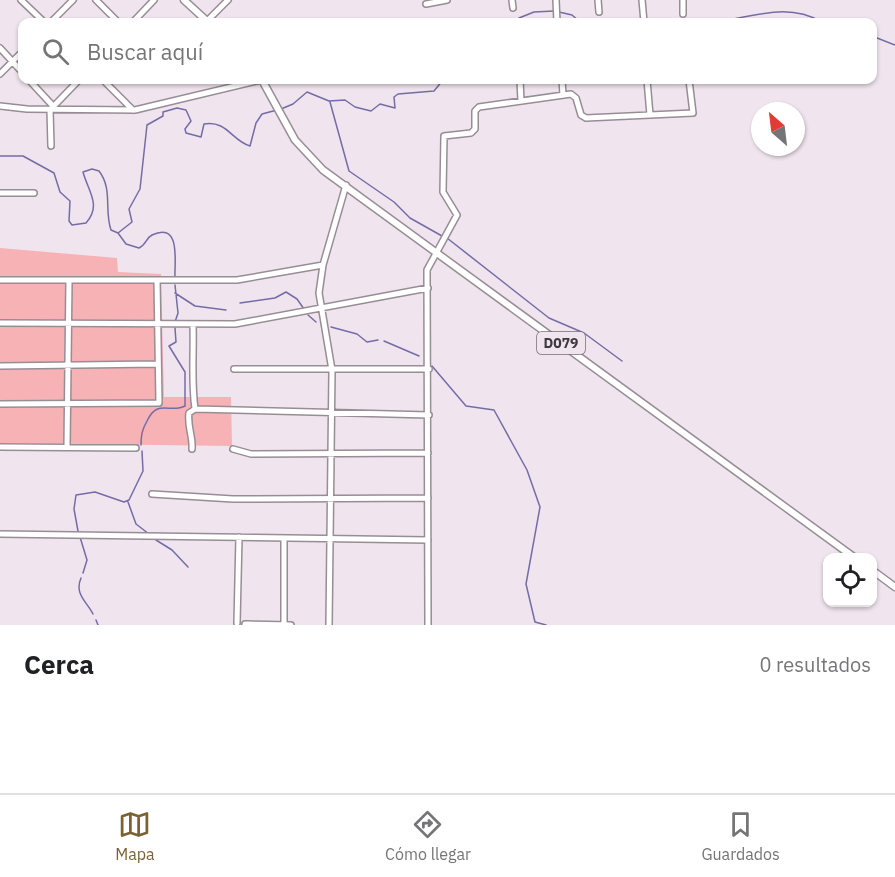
<!DOCTYPE html>
<html lang="es">
<meta charset="utf-8">
<style>
:root{--surface:#fff;--page:#f6f6f6;--text:#202124;--muted:#757577;--line:#e0e0e0;--accent:#7b6233}
body{margin:0;font-family:"IBM Plex Sans",sans-serif;background:var(--page);color:var(--text)}
.controls{position:absolute;right:18px;bottom:18px;display:grid;overflow:hidden;border-radius:12px;box-shadow:0 2px 4px #0004}
.controls button{width:54px;height:54px;display:grid;place-items:center;padding:0;border:0;border-bottom:2px solid var(--line);background:var(--surface);color:var(--text);font:30px sans-serif}
.compass{position:absolute;left:751px;top:102px;width:54px;height:54px;border-radius:50%;background:var(--surface);box-shadow:0 2px 4px #0004;rotate:332deg}
.list{margin:0;padding:0;list-style:none}
h2{display:flex;justify-content:space-between;align-items:center;height:78px;margin:0;padding:0 24px;font-size:26px}
h2 small{font-size:20px;font-weight:400;color:var(--muted)}
.icon{flex:none;width:33px;height:33px;fill:none;stroke:currentColor;stroke-width:2;stroke-linecap:round;stroke-linejoin:round}
.map{position:relative;flex:none;width:895px;height:625px;overflow:hidden}
.search{position:absolute;background:var(--surface);box-shadow:0 2px 4px #0004;left:18px;right:18px;top:18px;height:66px;display:flex;align-items:center;gap:15px;box-sizing:border-box;padding:0 21px;border-radius:12px;color:var(--muted);font-size:22px}
.sheet{height:168px;background:var(--surface)}
nav{display:flex;justify-content:space-around;align-items:center;box-sizing:border-box;height:84px;border-top:2px solid var(--line);background:var(--surface);font-size:16px;color:var(--muted)}
nav a{display:grid;justify-items:center;gap:3px}
nav .on{color:var(--accent)}
.map>svg:first-child{display:block}
.green{fill:#f7b2b5}
.lines{fill:none;stroke-linecap:round;stroke-linejoin:round}
.stream{stroke:#746ca7;stroke-width:1.5}
.minor-casing{stroke:#978d95;stroke-width:8}
.major-casing{stroke:#978d95;stroke-width:9}
.minor{stroke:#fff;stroke-width:5}
.major{stroke:#fff;stroke-width:6}
.labels{text-anchor:middle;stroke-width:5;stroke-linejoin:round;paint-order:stroke}
.shield{fill:#f0e5ee;stroke:#736d72;stroke-width:1.5}
.shield-label{font-size:14px;font-weight:bold;fill:#3e393d}
</style>
<div class="map">
<svg width="895" height="625" viewBox="0 0 895 625">
<rect width="100%" height="100%" fill="#f0e5ee"/>
<!-- green -->
<path class="green" d="M 0,248 L 117,258 L 118,272 L 161,274 L 164,397 L 231,397 L 232,446 L 0,443 Z"/>
<g class="lines">
<!-- stream -->
<path class="stream" d="M 559,12 L 572,15 L 579,21 L 615,22
M 518,22 L 519,18 L 534,12 L 554,11
M 715,22 C 752,18 786,1 822,22
M 872,36 L 895,45
M 330,102 L 349,171 L 394,202 L 410,218 L 442,236
M 281,109 L 293,104 L 307,92 L 329,101 L 345,100 L 355,107 L 371,111 L 380,104 L 395,108 L 394,97 L 398,94 L 434,91 L 443,80
M 0,156 L 23,156 L 54,173 L 60,192 L 70,201 L 69,221 L 72,225 L 86,223 C 102,205 88,191 83,172 L 92,169 L 99,171 C 113,189 104,210 111,230 L 118,233 L 132,222 L 129,209 L 140,189 L 147,125 L 163,116 L 163,112 L 177,108 L 186,110 L 191,121 L 185,129 L 186,133 L 201,137 L 204,124 C 227,120 232,141 250,146 L 256,123 L 262,114 L 277,110
M 118,233 L 126,244 L 139,248 C 146,245 146,238 152,235 C 182,221 174,264 175,278
M 447,238 L 549,318 L 584,333 L 622,361
M 175,293 L 195,306 L 226,310
M 240,303 L 275,298 L 286,292 L 297,299 L 304,309
M 308,315 L 316,322
M 175,322 L 178,313 L 175,285
M 331,327 L 357,334 L 367,342 L 378,340
M 384,341 L 419,356
M 432,366 L 466,406 L 494,410 L 527,470 L 540,507 L 526,584 L 535,622 L 546,625
M 141,445 C 141,435 142,430 147,421 C 158,398 170,414 185,406 L 185,372 L 169,346 L 176,342 L 175,328
M 128,502 L 136,524 L 149,534
M 78,531 L 74,509 L 76,495 L 95,492 L 124,502 L 129,500 L 143,471 L 142,451
M 80,537 L 87,560 L 83,573
M 156,540 L 172,550 L 188,567
M 81,578 C 74,594 87,602 93,614
M 96,620 L 98,625"/>
<defs>
<path id="minor" d="M 21,0 L 44,22
M 96,0 L 118,22
M 512,0 L 513,8
M 556,0 L 557,22
M 598,0 L 599,12
M 642,0 L 644,22
M 683,0 L 683,14
M 426,4 L 447,0
M 207,21 L 228,0
M 51,22 L 73,0
M 133,22 L 154,0
M 0,48 L 22,72
M 0,74 L 22,52
M 29,80 L 53,106
M 103,80 L 133,110
M 520,80 L 521,101
M 562,80 L 563,95
M 647,80 L 650,115
M 0,106 L 27,109 L 135,110 L 261,80
M 50,110 L 79,80
M 50,110 L 51,146
M 0,193 L 34,193
M 0,280 L 237,280 L 323,265
M 0,323 L 235,324 L 428,288
M 193,325 C 194,353 191,381 195,409
M 0,366 L 157,364
M 234,369 L 429,369
M 0,404 L 159,403 L 157,280
M 0,447 L 136,448
M 67,447 L 69,280
M 192,449 C 193,436 187,426 189,413 L 195,409 L 429,415
M 233,449 L 251,454 L 428,453
M 152,494 L 233,499 L 428,498
M 0,534 L 428,540
M 237,623 L 239,537
M 245,624 L 291,625
M 284,625 L 284,538
M 329,625 L 332,370 L 319,293 L 323,265 L 346,185
M 428,625 L 427,270 L 457,215 L 443,192 L 444,136 L 471,133 L 475,129 L 475,111 L 479,107 L 571,94 L 576,98 L 581,115 L 586,118 L 693,113 L 689,80"/>
<path id="major" d="M 184,0 L 208,22
M 262,80 L 295,140 L 323,170 L 855,558
M 872,570 L 895,587"/>
</defs>
<!-- minor casing -->
<use href="#minor" class="minor-casing"/>
<!-- major casing -->
<use href="#major" class="major-casing"/>
<!-- minor -->
<use href="#minor" class="minor"/>
<!-- major -->
<use href="#major" class="major"/>
</g>
<g class="labels">
<!-- shield labels -->
<rect class="shield" x="537" y="332" width="48" height="22" rx="4.5"/>
<g class="shield-label">
<text x="561" y="348">D079</text>
</g>
</g>
</svg>
<div class="controls">
<button><svg class="icon" aria-label="locate" viewBox="0 0 24 24"><circle cx="12" cy="12" r="6"/><path d="M12 2v4M12 18v4M2 12h4M18 12h4"/></svg></button>
</div>
<svg class="compass" viewBox="-18 -18 36 36"><path d="M0-13l5 13h-10z" fill="#e53935"/><path d="M0 13l5-13h-10z" fill="#757577"/></svg>
<div class="search"><svg class="icon" aria-label="search" viewBox="0 0 24 24"><circle cx="10" cy="10" r="6"/><path d="M15 15l6 6"/></svg>Buscar aquí</div>
</div>
<section class="sheet">
<h2>Cerca<small>0 resultados</small></h2>
<ul class="list">
</ul>
</section>
<nav>
<a class="on"><svg class="icon" aria-label="map" viewBox="0 0 24 24"><path d="M3 6l6-2 6 2 6-2v14l-6 2-6-2-6 2zM9 4v14M15 6v14"/></svg>Mapa</a>
<a><svg class="icon" aria-label="directions" viewBox="0 0 24 24"><path d="M12 3l9 9-9 9-9-9zM9 14v-3h6M13 9l2 2-2 2"/></svg>Cómo llegar</a>
<a><svg class="icon" aria-label="saved" viewBox="0 0 24 24"><path d="M7 4h10v16l-5-4-5 4z"/></svg>Guardados</a>
</nav>
